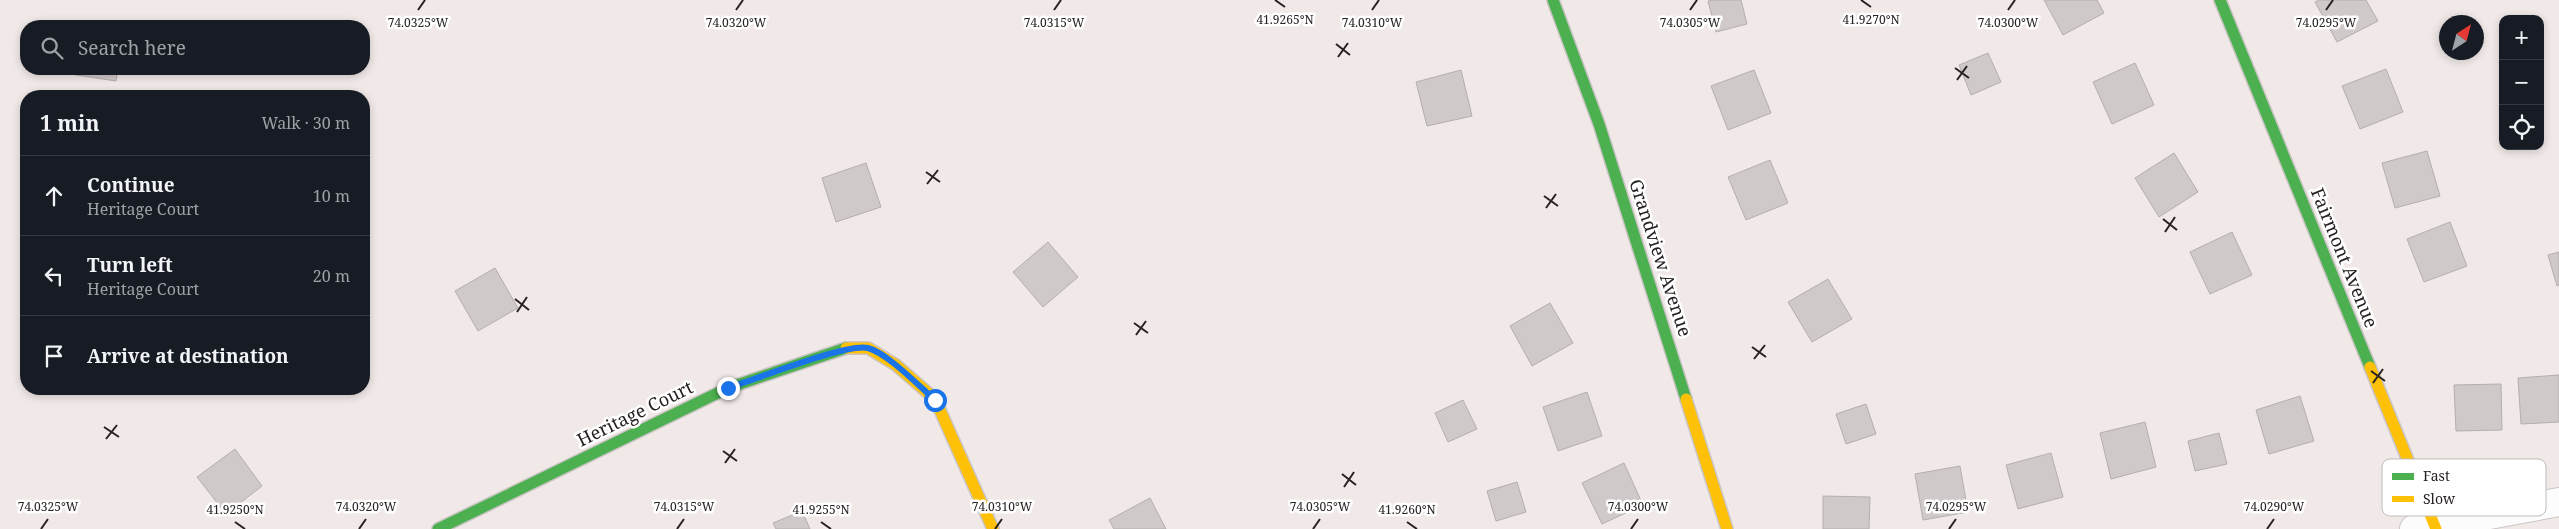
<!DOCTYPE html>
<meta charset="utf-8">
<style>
:root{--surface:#171b24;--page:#242831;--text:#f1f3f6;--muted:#9ea1a6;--line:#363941}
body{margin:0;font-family:"Noto Serif",serif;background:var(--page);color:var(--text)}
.controls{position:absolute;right:15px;top:15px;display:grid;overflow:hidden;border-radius:10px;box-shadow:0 2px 8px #0003}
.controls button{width:45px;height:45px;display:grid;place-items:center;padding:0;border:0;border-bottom:1px solid var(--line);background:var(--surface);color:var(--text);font:25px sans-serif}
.compass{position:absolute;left:2439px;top:15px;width:45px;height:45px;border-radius:50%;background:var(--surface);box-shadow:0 2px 8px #0003;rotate:36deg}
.stop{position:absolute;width:15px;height:15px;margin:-11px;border:4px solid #1a73e8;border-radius:50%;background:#fff}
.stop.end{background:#1a73e8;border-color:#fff;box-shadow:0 1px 5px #0008}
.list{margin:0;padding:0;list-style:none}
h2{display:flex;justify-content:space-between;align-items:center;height:65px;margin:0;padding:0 20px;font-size:21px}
h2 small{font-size:16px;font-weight:400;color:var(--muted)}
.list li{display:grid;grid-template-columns:32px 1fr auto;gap:15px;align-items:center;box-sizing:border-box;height:80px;padding:0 20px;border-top:1px solid var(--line)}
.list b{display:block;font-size:19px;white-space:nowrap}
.list p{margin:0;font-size:16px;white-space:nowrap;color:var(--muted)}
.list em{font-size:16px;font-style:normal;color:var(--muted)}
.icon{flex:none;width:28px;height:28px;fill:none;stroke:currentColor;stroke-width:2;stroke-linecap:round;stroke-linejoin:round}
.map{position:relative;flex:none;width:2559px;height:529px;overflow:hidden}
.search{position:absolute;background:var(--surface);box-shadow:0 2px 8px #0003;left:20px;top:20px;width:350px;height:55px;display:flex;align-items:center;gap:12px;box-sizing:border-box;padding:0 18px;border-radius:20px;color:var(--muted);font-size:19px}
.panel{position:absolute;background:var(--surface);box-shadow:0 2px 8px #0003;left:20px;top:90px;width:350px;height:305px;border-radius:20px}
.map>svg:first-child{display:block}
.building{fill:#cfcac9;stroke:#b4aead}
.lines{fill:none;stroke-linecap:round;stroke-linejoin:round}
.street-casing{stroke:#cac5c4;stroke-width:30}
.fast-casing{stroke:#cac5c4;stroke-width:14}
.slow-casing{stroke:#cac5c4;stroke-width:14}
.street{stroke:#fdfcfc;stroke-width:28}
.fast{stroke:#4caf50;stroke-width:11}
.slow{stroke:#ffc107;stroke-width:11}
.route{stroke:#1a73e8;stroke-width:6}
.ticks{fill:none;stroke:#272221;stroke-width:2}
.labels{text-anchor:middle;stroke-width:5;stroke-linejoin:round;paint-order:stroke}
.street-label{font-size:18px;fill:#272221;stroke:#fff}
.key{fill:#fff;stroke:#bebdbc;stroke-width:1}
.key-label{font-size:14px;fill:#272221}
.ticks-label{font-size:12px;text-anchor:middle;fill:#272221;stroke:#fff;stroke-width:5;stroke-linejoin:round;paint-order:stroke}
</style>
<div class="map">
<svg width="2559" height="529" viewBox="0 0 2559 529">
<rect width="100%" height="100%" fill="#f0e9e8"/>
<!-- building -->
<path class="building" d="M 1714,0 L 1741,0 L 1747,24 L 1716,32 L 1708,1 Z
M 2044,0 L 2097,0 L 2104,13 L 2063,35 Z
M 2319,0 L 2366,0 L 2378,21 L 2337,42 L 2315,2 Z
M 1988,53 L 2001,82 L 1971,95 L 1959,65 Z
M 2135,63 L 2154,105 L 2112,124 L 2093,82 Z
M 71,69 L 118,69 L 116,81 L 70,74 Z
M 2386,69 L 2403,112 L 2360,129 L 2342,86 Z
M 1461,70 L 1472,116 L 1427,126 L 1416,82 Z
M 1754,70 L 1771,113 L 1728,130 L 1711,86 Z
M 2427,151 L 2440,196 L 2395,208 L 2382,163 Z
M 2174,153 L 2198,192 L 2159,217 L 2135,178 Z
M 1770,160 L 1788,203 L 1746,220 L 1728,177 Z
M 866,163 L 881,207 L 836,222 L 822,178 Z
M 2450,222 L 2467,266 L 2424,282 L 2407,239 Z
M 2232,232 L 2252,275 L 2210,294 L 2190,252 Z
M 1048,242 L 1078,277 L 1043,307 L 1013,272 Z
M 2559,252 L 2559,285 L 2557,286 L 2548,255 Z
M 495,268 L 518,308 L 478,331 L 455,291 Z
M 1828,279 L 1852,319 L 1812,342 L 1788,302 Z
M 1550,303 L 1573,343 L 1532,366 L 1510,326 Z
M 2559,375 L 2559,422 L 2521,424 L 2518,378 Z
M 2501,384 L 2502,430 L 2456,431 L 2454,385 Z
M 1587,392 L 1602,436 L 1558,451 L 1543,407 Z
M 2300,396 L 2314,441 L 2269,454 L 2256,410 Z
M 1463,400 L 1477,429 L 1448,442 L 1435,413 Z
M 1866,404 L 1876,434 L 1846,444 L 1836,414 Z
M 2145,422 L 2156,467 L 2111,479 L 2100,433 Z
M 2219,433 L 2227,464 L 2195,471 L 2188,441 Z
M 235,449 L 262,486 L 226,514 L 197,477 Z
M 2051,453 L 2063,497 L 2018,509 L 2006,465 Z
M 1624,463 L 1643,505 L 1602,524 L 1582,483 Z
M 1960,466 L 1968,512 L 1923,520 L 1915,474 Z
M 1517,482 L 1526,512 L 1496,521 L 1487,491 Z
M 1823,496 L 1870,497 L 1869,529 L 1823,529 Z
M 1150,498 L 1166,529 L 1114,529 L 1109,520 Z
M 802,511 L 810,529 L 776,529 L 773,523 Z"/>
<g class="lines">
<defs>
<path id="street" d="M 2414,529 L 2559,502"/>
<path id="fast" d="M 1553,0 L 1599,124 L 1686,399
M 2220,0 L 2370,367
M 438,529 L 728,388 L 846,348"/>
<path id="slow" d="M 846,348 L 868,348 L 896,365 L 935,399 L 993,529
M 2370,367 L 2436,529
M 1686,399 L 1727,529"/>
</defs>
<!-- street casing -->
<use href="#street" class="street-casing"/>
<!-- fast casing -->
<use href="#fast" class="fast-casing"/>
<!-- slow casing -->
<use href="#slow" class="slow-casing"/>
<!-- street -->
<use href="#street" class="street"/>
<!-- fast -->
<use href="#fast" class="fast"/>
<!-- slow -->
<use href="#slow" class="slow"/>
</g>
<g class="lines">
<!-- route -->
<path class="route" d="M 728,388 C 754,380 846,343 868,348 C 887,353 919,386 935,400"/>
</g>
<!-- ticks -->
<path class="ticks" d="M 1275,0 L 1285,7M 1861,0 L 1871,7M 418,10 L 425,0M 736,10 L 743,0M 1054,10 L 1061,0M 1372,10 L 1379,0M 1690,10 L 1697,0M 2008,10 L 2015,0M 2326,10 L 2333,0M 1336,44 L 1350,55M 1338,57 L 1348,43M 1955,68 L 1969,78M 1957,80 L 1967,66M 926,172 L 940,182M 927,184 L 938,170M 1544,196 L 1558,206M 1546,208 L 1556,194M 2163,219 L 2177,230M 2165,232 L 2175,217M 515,299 L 529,310M 517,312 L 527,297M 1134,323 L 1148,333M 1136,335 L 1146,321M 1752,347 L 1766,357M 1754,359 L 1765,345M 2371,371 L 2385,381M 2373,383 L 2383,369M 104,427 L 119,437M 106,439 L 117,425M 723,451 L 737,461M 725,463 L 735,449M 1342,474 L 1356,485M 1344,487 L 1354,472M 235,522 L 245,529M 821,522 L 831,529M 1407,522 L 1417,529M 41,529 L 48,519M 359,529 L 366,519M 677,529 L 684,519M 995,529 L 1002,519M 1313,529 L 1320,519M 1631,529 L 1638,519M 1949,529 L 1956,519M 2267,529 L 2274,519"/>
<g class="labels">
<!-- street labels -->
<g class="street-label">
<text transform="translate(1660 258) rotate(72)" y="6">Grandview Avenue</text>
<text transform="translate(2344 258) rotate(68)" y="6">Fairmont Avenue</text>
<text transform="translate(635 414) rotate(-26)" y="6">Heritage Court</text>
</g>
</g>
<!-- legend -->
<rect x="2382" y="459" width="164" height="57" rx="8" class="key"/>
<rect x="2392" y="473" width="22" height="7" fill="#4caf50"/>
<rect x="2392" y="496" width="22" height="6" fill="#ffc107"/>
<g class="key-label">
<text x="2423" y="481">Fast</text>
<text x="2423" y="504">Slow</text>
</g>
<g class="ticks-label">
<text x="1871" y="24">41.9270°N</text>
<text x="1285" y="24">41.9265°N</text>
<text x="418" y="27">74.0325°W</text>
<text x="736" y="27">74.0320°W</text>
<text x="1054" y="27">74.0315°W</text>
<text x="1372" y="27">74.0310°W</text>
<text x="1690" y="27">74.0305°W</text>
<text x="2008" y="27">74.0300°W</text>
<text x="2326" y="27">74.0295°W</text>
<text x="48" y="511">74.0325°W</text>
<text x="366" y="511">74.0320°W</text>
<text x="684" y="511">74.0315°W</text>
<text x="1002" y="511">74.0310°W</text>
<text x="1320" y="511">74.0305°W</text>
<text x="1638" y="511">74.0300°W</text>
<text x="1956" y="511">74.0295°W</text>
<text x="2274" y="511">74.0290°W</text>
<text x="235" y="514">41.9250°N</text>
<text x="821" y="514">41.9255°N</text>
<text x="1407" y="514">41.9260°N</text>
</g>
</svg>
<div class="controls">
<button>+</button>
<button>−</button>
<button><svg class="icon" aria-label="locate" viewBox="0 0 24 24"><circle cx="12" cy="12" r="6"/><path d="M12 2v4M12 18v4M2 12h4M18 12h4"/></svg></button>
</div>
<svg class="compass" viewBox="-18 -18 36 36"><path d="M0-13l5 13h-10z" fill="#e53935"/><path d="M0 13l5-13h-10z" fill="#9ea1a6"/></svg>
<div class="stop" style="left:935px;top:400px"></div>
<div class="stop end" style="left:728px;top:388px"></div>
<div class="search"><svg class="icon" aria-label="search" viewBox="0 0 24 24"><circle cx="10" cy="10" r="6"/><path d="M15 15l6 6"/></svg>Search here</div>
<section class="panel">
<h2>1 min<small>Walk · 30 m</small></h2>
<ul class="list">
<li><svg class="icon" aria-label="ahead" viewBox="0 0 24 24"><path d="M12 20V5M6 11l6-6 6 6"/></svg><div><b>Continue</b><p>Heritage Court</p></div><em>10 m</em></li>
<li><svg class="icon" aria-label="left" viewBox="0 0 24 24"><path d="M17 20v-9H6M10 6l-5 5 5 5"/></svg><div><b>Turn left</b><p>Heritage Court</p></div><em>20 m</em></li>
<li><svg class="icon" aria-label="arrive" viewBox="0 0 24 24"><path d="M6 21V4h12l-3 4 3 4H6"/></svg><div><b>Arrive at destination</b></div></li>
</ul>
</section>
</div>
